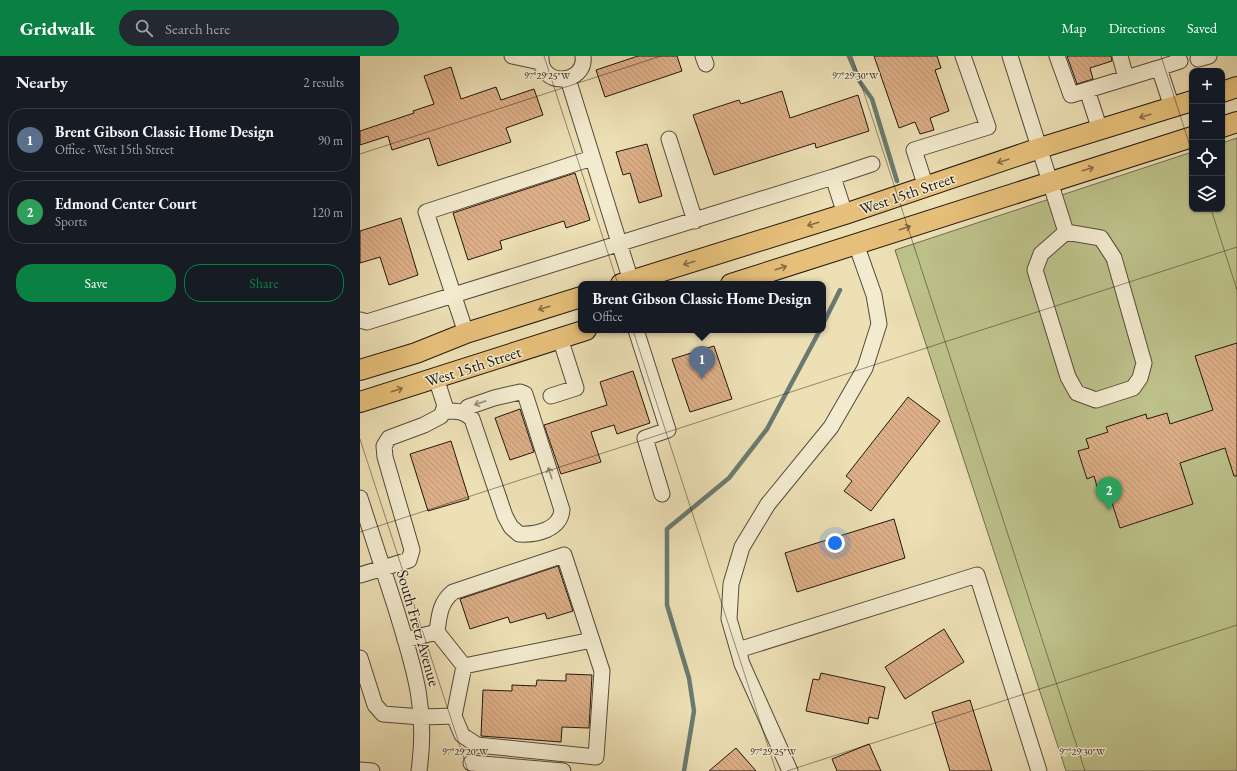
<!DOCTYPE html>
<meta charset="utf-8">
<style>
:root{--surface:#171b24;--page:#242831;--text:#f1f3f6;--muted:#9ea1a6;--line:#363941;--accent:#0b8043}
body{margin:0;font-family:"EB Garamond",serif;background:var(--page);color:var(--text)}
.controls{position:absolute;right:12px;top:12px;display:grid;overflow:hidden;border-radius:8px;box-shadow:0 1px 3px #0004}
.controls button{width:36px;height:36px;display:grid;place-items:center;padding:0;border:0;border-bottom:1px solid var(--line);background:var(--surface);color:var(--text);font:20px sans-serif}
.you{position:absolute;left:475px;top:487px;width:14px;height:14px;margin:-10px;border:3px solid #fff;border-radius:50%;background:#1a73e8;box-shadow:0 0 0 6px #1a73e833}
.badge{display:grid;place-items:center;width:26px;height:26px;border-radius:50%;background:var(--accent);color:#fff;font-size:13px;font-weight:700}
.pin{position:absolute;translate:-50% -33px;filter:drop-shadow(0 1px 2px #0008)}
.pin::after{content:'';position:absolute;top:21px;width:14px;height:12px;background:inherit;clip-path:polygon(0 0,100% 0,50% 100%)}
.popup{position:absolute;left:218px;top:225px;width:248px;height:52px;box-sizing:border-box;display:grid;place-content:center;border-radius:8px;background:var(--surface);filter:drop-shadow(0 1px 3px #0005);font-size:13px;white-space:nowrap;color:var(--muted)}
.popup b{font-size:15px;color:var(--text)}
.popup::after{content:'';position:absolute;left:50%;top:100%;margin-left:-8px;border:8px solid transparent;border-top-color:var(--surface)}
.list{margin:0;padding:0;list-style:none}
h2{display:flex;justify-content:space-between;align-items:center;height:52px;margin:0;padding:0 16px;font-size:17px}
h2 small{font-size:13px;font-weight:400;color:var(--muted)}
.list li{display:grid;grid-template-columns:26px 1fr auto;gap:12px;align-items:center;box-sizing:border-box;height:64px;margin:0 8px 8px;padding:0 8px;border:1px solid var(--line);border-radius:16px}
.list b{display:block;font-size:15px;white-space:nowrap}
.list p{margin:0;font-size:13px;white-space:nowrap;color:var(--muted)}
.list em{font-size:13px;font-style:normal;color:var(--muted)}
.actions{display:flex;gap:8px;padding:12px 16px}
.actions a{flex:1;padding:9px 0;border:1px solid var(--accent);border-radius:16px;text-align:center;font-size:14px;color:var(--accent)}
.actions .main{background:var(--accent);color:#fff}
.icon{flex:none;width:22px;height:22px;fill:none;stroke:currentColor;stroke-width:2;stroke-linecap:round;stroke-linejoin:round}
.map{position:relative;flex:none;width:877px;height:715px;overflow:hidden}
header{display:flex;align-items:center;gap:24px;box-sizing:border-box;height:56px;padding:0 20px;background:var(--accent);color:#fff}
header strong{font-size:19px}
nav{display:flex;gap:22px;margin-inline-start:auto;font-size:14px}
.search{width:280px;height:36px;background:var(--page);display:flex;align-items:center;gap:10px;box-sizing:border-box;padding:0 14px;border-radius:22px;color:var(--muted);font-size:15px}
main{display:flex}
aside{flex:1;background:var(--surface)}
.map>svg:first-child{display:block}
.green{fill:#bdc18a;stroke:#706c4e}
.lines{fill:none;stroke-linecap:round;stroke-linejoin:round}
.stream{stroke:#697b71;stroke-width:4.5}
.building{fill:url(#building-back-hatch);stroke:#221811}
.minor-casing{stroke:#554a3a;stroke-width:17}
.major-casing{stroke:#221811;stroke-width:22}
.minor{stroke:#f3ebcf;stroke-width:15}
.major{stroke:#e6c07a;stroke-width:20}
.oneway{stroke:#846c46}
.oneway2{stroke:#958c7a}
.ticks{fill:none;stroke:#221811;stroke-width:1;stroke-opacity:0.45}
.labels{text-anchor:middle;stroke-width:3;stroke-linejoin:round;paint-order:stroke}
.street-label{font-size:16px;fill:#221811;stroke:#f3ebcf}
.ticks-label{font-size:10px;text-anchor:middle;fill:#221811;stroke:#f3ebcf;stroke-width:3;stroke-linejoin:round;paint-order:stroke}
</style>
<header>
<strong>Gridwalk</strong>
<div class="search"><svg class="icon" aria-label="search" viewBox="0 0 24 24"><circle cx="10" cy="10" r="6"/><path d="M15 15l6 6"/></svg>Search here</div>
<nav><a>Map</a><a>Directions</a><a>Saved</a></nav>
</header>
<main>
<aside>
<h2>Nearby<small>2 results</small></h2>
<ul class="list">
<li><span class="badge" style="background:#5c6f8a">1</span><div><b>Brent Gibson Classic Home Design</b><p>Office · West 15th Street</p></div><em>90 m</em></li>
<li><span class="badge" style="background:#2e9e5b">2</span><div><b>Edmond Center Court</b><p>Sports</p></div><em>120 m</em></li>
</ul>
<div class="actions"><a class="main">Save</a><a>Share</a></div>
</aside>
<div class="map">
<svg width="877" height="715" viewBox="0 0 877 715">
<defs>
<pattern id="building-back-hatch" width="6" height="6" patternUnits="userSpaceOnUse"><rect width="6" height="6" fill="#ddaf88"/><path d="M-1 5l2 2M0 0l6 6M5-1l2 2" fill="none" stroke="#bd9674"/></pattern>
</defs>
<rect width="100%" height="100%" fill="#ede0b5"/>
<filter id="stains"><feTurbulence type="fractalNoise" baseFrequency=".005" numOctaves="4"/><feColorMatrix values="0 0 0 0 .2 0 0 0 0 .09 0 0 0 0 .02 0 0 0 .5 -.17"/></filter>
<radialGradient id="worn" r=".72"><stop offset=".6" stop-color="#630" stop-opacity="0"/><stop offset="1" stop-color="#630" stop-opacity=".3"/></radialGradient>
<!-- green -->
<path class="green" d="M 877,82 L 877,715 L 706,715 L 535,194 L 832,96 L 832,153 L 862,153 L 862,87 Z"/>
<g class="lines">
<!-- stream -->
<path class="stream" d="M 489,0 L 500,26 L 512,43 L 537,125
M 463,268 L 480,234
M 324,715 L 334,655 L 329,622 L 307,549 L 307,473 L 369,422 L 407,373 L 460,274"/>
</g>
<!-- building -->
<path class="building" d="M 278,0 L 317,0 L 322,15 L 245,41 L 236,14 Z
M 514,0 L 577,0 L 581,12 L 575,14 L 589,55 L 570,62 L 574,74 L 560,78 L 555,66 L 539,72 Z
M 707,0 L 751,0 L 752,5 L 730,12 L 733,23 L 717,28 Z
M 91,11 L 101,43 L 136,31 L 141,44 L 174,33 L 183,59 L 146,72 L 151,86 L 78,110 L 69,82 L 32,94 L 28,80 L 0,89 L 0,75 L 54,57 L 53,55 L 74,48 L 64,20 Z
M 422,35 L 430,62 L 498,39 L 509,75 L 456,92 L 455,87 L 354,119 L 333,59 L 379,44 L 381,48 Z
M 287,88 L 302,140 L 279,147 L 270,117 L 263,119 L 256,96 Z
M 215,117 L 230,164 L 206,172 L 204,165 L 140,185 L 142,193 L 108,204 L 93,157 Z
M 41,162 L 58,219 L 29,229 L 20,201 L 0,207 L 0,175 Z
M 877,287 L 877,420 L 874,420 L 865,392 L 820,407 L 833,448 L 760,472 L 747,431 L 738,434 L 734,420 L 727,423 L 718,395 L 729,392 L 726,383 L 748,376 L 746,371 L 786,358 L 787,363 L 807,357 L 810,368 L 853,354 L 835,300 Z
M 354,290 L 372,343 L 330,356 L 312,303 Z
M 273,315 L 290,367 L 257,378 L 254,369 L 231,376 L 241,406 L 201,418 L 184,369 L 247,349 L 240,326 Z
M 548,341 L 580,365 L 511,455 L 484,435 L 492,425 L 486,420 Z
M 160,353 L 174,396 L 150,404 L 135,362 Z
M 91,385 L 109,443 L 68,455 L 50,398 Z
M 534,463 L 545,502 L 437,536 L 425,497 Z
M 198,510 L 213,555 L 187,563 L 185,557 L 150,567 L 148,561 L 110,573 L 100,543 Z
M 584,573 L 604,606 L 545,643 L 525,611 Z
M 461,617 L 525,631 L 518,663 L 509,661 L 508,668 L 446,655 L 453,623 L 459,624 Z
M 206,618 L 232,619 L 229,672 L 202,671 L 201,686 L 121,680 L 123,634 L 152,635 L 152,629 L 176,630 L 177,624 L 206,625 Z
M 610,644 L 632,715 L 590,715 L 572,656 Z
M 509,688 L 521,715 L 477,715 L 472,703 Z
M 376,692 L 396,715 L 349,715 Z"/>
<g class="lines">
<defs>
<path id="minor" d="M 152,0 L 180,6
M 181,0 C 179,33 227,28 223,0
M 343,0 L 346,8
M 650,0 L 706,176 L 741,182 L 754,202 L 784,307 L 780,322 L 773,332 L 736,344 L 717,337 L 708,321 L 675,214 L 681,198 L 706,176
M 697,0 L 711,39 L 799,12 L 812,51
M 760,0 L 766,22
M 838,3 L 849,0
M 799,12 L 820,5
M 208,23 L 271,225
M 727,34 L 740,74
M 309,83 L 335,165
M 473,121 L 512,108
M 566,131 L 554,94 L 628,71 L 603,0
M 0,264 L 7,266 L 473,121 L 485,158
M 276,274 L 308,374 L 285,382 L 302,438
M 106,277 L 66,156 L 232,102
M 191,340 L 216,332 L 200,282
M 83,355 C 94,355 104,354 112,363 L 145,460 L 151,471 L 159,478 C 176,479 200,474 202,454 L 165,338 L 160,336 L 134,342 L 108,351 L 104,357
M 0,442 C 12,479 24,516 36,553 C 54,612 68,652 59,715
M 0,519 L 49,504 L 52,494 L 25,401 L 24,390 L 29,382 L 64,369 L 81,360 L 85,350 L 76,322
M 77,576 L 104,610 L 94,660
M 378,594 L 617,519 L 679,715
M 0,602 L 15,649 L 23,658 L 61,661 L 94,660 L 102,679 L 117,689 L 236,701 L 242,615 L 204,499 L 93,536 C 80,546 79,560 77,576 L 45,584
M 104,610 L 232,584
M 111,707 L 203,715
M 0,714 L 12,715
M 430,715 L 382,608 L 369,563 L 371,528 L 382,491 L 408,448 L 471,371 L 505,312 L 519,268 L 514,239 L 496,188"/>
<path id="major" d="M 862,36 L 877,31
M 862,71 L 877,66
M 261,228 L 485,158 L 680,92 L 832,45
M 371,228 L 832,81
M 0,314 L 56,297 L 106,277 L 221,241
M 0,346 L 226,274"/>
</defs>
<!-- minor casing -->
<use href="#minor" class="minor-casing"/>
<!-- major casing -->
<use href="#major" class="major-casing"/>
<!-- minor -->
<use href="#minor" class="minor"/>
<!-- major -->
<use href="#major" class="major"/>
</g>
<!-- one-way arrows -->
<defs><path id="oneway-shaft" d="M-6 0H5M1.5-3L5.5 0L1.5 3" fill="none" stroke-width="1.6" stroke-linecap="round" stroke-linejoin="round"/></defs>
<g class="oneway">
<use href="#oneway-shaft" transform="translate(785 60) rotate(163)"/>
<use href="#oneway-shaft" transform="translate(643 105) rotate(162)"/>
<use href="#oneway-shaft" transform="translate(728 113) rotate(-17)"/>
<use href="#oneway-shaft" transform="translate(453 168) rotate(163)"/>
<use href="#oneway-shaft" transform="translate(545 172) rotate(-18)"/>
<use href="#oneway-shaft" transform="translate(329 207) rotate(163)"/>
<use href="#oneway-shaft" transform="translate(421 212) rotate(-18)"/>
<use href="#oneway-shaft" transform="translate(184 252) rotate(163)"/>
<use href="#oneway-shaft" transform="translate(37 334) rotate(-18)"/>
</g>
<g class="oneway2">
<use href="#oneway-shaft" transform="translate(120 347) rotate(161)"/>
<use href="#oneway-shaft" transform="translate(190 417) rotate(-108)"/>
</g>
<!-- ticks -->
<path class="ticks" d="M 184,0 L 416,715M 492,0 L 725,715M 801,0 L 832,96M 0,98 L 301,0M 851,153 L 877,234M 0,383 L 108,715M 0,476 L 877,191M 427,715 L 877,569"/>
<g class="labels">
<!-- street labels -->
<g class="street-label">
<text transform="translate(547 137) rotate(-19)" y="6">West 15th Street</text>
<text transform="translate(113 310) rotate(-18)" y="6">West 15th Street</text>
<text transform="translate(59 572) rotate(74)" y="6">South Fretz Avenue</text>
</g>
</g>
<g class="ticks-label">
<text x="187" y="23">97°29'25"W</text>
<text x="495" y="23">97°29'30"W</text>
<text x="105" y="699">97°29'20"W</text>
<text x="413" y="699">97°29'25"W</text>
<text x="722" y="699">97°29'30"W</text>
</g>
<rect width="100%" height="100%" filter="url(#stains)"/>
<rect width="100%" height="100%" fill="url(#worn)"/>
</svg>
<div class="controls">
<button>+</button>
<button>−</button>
<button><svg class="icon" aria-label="locate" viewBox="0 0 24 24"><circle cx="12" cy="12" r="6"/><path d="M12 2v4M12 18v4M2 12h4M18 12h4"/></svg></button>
<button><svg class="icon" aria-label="layers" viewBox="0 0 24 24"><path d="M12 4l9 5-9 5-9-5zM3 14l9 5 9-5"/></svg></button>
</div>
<div class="you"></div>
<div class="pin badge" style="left:342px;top:323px;background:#5c6f8a">1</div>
<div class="popup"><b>Brent Gibson Classic Home Design</b>Office</div>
<div class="pin badge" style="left:749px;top:454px;background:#2e9e5b">2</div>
</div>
</main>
